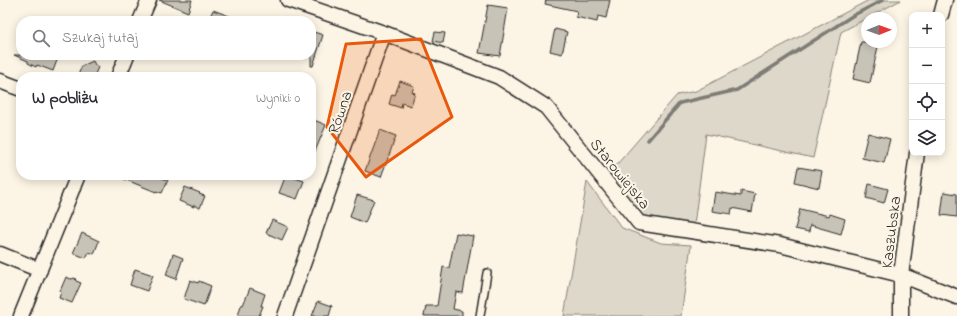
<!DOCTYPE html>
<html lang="pl">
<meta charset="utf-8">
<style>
:root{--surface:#fff;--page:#f2f2f3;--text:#2b2b33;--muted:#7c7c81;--line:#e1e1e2}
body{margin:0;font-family:"Indie Flower",sans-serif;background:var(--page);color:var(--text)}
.controls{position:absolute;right:12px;top:12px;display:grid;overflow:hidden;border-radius:8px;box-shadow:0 2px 10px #0003}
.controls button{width:36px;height:36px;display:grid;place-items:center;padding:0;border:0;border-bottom:1px solid var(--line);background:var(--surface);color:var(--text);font:20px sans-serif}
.compass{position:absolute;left:861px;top:12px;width:36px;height:36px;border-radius:50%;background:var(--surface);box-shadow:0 2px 10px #0003;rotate:89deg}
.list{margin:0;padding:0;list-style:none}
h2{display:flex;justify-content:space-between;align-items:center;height:52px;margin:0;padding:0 16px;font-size:17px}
h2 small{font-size:13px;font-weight:400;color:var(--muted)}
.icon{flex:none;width:22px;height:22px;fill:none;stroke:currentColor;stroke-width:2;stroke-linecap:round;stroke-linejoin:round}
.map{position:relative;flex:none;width:957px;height:316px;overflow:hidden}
.search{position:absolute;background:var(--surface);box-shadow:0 2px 10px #0003;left:16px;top:16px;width:300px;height:44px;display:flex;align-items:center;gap:10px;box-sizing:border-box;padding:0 14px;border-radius:16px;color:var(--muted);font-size:15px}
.panel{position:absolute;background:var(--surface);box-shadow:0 2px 10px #0003;left:16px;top:72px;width:300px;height:108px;border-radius:16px}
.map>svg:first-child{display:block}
.green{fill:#ded8ca;stroke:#84827a}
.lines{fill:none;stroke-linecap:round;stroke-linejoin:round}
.stream{stroke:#7d7b74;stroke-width:3.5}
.building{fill:#c8c3b7;stroke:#2b2b2b}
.lane-casing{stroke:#2b2b2b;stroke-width:10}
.street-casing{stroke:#2b2b2b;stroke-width:17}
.lane{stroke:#fcf5e5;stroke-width:7}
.street{stroke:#fcf5e5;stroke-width:14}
.marked{fill:#e8590c;fill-opacity:0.2;stroke:#e8590c;stroke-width:3;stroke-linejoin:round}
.labels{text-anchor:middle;stroke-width:4;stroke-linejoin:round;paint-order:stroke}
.street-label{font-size:16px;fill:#2b2b2b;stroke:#fcf5e5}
</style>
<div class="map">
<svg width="957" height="316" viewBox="0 0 957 316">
<rect width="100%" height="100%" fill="#fcf5e5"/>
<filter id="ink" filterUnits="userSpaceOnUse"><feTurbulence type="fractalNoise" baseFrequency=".025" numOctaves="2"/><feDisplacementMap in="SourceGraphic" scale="8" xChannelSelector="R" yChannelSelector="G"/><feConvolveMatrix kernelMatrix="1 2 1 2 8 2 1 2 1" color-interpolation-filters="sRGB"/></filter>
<g filter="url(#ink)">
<!-- green -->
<path class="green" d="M 869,0 L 901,0 L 841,32 L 813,158 L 706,134 L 694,225 L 663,223 L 637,213 L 611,181 L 612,170 L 677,95 L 696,91 Z
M 587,182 L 622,228 L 661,243 L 691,245 L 681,316 L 564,316 Z"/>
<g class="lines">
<!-- stream -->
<path class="stream" d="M 648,140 L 680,103 L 737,90 L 852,16 L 883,0"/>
</g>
<!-- building -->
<path class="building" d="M 159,0 L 192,0 L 188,12 Z
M 546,0 L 610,0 L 606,18 L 598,16 L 597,22 L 576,17 L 577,11 L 545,4 Z
M 488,5 L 508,8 L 500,56 L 479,53 Z
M 213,10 L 240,20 L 240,21 L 208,21 Z
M 555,29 L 567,32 L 562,54 L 550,51 Z
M 311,31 L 323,35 L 313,66 L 311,66 Z
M 435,32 L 445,33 L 443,43 L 433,41 Z
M 861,42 L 879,42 L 870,83 L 853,79 Z
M 14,55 L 59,55 L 53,71 L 37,65 L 36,67 L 28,63 L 28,61 Z
M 93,61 L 95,65 L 98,67 L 94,77 L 77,77 L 82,66 Z
M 400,81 L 414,86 L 412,92 L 415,93 L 411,106 L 402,103 L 401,108 L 389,104 L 392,94 L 395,95 Z
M 314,120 L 326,125 L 311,161 L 311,128 Z
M 380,130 L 396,136 L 381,177 L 365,171 Z
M 868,133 L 890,139 L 884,163 L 862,158 Z
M 798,167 L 822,171 L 819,188 L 795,182 Z
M 114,175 L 163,175 L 162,178 L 168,180 L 162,193 L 156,191 L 156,192 Z
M 286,175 L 304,181 L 297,199 L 279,193 Z
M 869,184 L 888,189 L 884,203 L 866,198 Z
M 185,187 L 200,193 L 199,194 L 205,196 L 200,208 L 194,205 L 194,207 L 179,201 Z
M 741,191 L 755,194 L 752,212 L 732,208 L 731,214 L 712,211 L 715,192 L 741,196 Z
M 944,192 L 957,194 L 957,217 L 941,215 Z
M 357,195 L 374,200 L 365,223 L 350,217 Z
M 800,209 L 829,216 L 830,214 L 845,219 L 841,234 L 810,225 L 809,232 L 795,229 Z
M 272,220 L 288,227 L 282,240 L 266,233 Z
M 82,233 L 99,241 L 94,254 L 89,252 L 86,258 L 73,253 Z
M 456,233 L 473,236 L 463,293 L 456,292 L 453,309 L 462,311 L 462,316 L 424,316 L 426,306 L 437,306 L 443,267 L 449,268 Z
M 173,254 L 183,258 L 176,279 L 166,275 Z
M 135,269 L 153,275 L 147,291 L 130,285 Z
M 66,277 L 71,279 L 75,278 L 76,281 L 81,283 L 72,303 L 59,298 L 61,292 L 60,291 Z
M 190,280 L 198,283 L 199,281 L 211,286 L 204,306 L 184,299 Z
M 250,288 L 265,294 L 261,306 L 263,306 L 259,316 L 238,316 L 241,305 L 243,305 Z
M 318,301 L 332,306 L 329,316 L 312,316 Z"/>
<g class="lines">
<defs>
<path id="lane" d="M 480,316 L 487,273"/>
<path id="street" d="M 288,0 L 384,33 L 499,77 L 546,107 L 639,223 L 780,245 L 901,275 L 957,297
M 941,15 L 945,0
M 140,21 L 149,0
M 118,77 L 127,55
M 0,81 L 21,89
M 0,254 L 40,270
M 21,316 L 78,175
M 285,316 L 384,33
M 901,316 L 901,275 L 917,153"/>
</defs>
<!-- lane casing -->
<use href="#lane" class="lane-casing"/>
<!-- street casing -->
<use href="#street" class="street-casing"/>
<!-- lane -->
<use href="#lane" class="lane"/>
<!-- street -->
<use href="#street" class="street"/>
</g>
</g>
<!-- marked area -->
<path class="marked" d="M 421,39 L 452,117 L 366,177 L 327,127 L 346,44 Z"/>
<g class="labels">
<!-- street labels -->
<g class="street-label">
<text transform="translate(339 112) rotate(-71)" y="6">Równa</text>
<text transform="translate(621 173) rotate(51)" y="6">Starowiejska</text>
<text transform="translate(890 232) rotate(-83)" y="6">Kaszubska</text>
</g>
</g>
</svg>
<div class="controls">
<button>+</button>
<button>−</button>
<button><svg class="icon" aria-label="locate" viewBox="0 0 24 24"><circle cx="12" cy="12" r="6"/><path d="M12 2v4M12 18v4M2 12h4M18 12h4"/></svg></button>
<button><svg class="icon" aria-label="layers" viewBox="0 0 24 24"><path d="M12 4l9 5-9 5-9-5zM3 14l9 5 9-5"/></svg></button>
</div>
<svg class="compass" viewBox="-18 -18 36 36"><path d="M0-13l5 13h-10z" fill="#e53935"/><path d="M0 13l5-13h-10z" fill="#7c7c81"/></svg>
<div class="search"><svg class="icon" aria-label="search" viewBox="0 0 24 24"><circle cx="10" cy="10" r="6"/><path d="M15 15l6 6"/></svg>Szukaj tutaj</div>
<section class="panel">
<h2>W pobliżu<small>Wyniki: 0</small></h2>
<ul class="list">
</ul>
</section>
</div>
